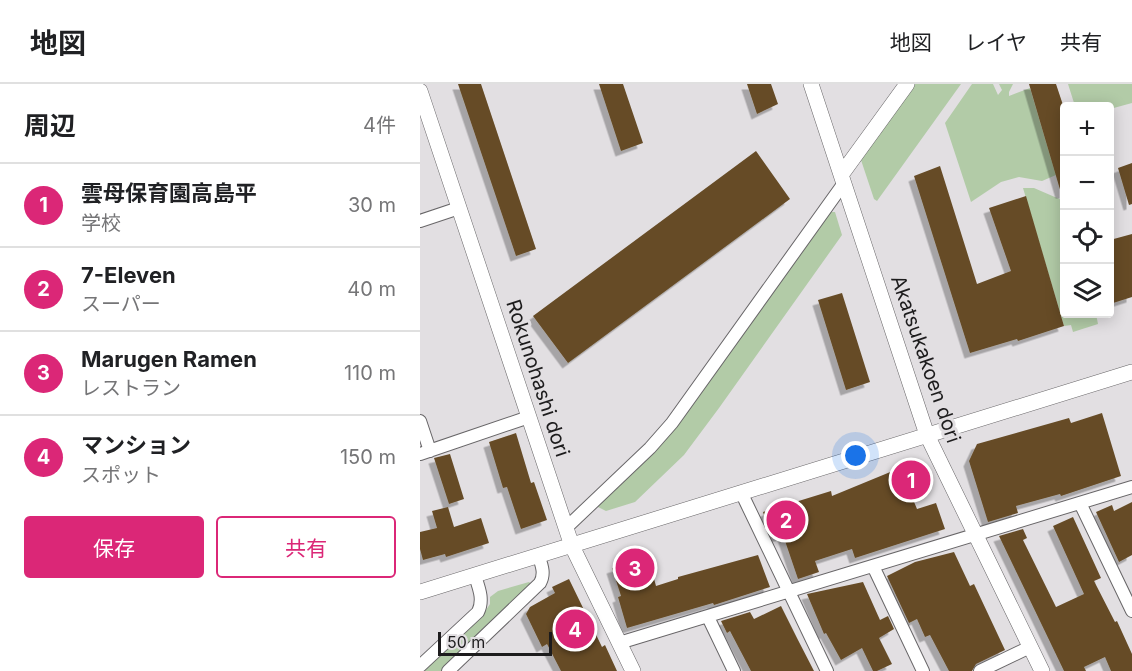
<!DOCTYPE html>
<html lang="ja">
<meta charset="utf-8">
<style>
:root{--surface:#fff;--page:#f2f2f2;--text:#202124;--muted:#757577;--line:#e0e0e0;--accent:#db2777}
body{margin:0;font-family:Inter,"Noto Sans JP",sans-serif;background:var(--page);color:var(--text)}
.controls{position:absolute;right:18px;top:18px;display:grid;overflow:hidden;border-radius:6px;box-shadow:0 3px 15px #0003}
.controls button{width:54px;height:54px;display:grid;place-items:center;padding:0;border:0;border-bottom:2px solid var(--line);background:var(--surface);color:var(--text);font:30px sans-serif}
.scale{position:absolute;left:18px;bottom:15px;width:114px;box-sizing:border-box;padding-left:6px;border:3px solid #1d1c1d;border-top:0;font-size:16px;line-height:21px;white-space:nowrap;color:#1d1c1d;-webkit-text-stroke:4px #e2dfe2;paint-order:stroke}
.you{position:absolute;left:436px;top:372px;width:21px;height:21px;margin:-15px;border:4px solid #fff;border-radius:50%;background:#1a73e8;box-shadow:0 0 0 9px #1a73e833}
.badge{display:grid;place-items:center;width:39px;height:39px;border-radius:50%;background:var(--accent);color:#fff;font-size:20px;font-weight:700}
.pin{position:absolute;translate:-50% -50%;border:3px solid #fff;box-shadow:0 2px 6px #0006}
.list{margin:0;padding:0;list-style:none}
h2{display:flex;justify-content:space-between;align-items:center;height:78px;margin:0;padding:0 24px;font-size:26px}
h2 small{font-size:20px;font-weight:400;color:var(--muted)}
.list li{display:grid;grid-template-columns:39px 1fr auto;gap:18px;align-items:center;box-sizing:border-box;height:84px;padding:0 24px;border-top:2px solid var(--line)}
.list b{display:block;font-size:22px;white-space:nowrap}
.list p{margin:0;font-size:20px;white-space:nowrap;color:var(--muted)}
.list em{font-size:20px;font-style:normal;color:var(--muted)}
.actions{display:flex;gap:12px;padding:18px 24px}
.actions a{flex:1;padding:14px 0;border:2px solid var(--accent);border-radius:6px;text-align:center;font-size:21px;color:var(--accent)}
.actions .main{background:var(--accent);color:#fff}
.icon{flex:none;width:33px;height:33px;fill:none;stroke:currentColor;stroke-width:2;stroke-linecap:round;stroke-linejoin:round}
.map{position:relative;flex:none;width:712px;height:587px;overflow:hidden}
header{display:flex;align-items:center;gap:36px;box-sizing:border-box;height:84px;padding:0 30px;background:var(--surface);border-bottom:2px solid var(--line)}
header strong{font-size:28px}
nav{display:flex;gap:33px;margin-inline-start:auto;font-size:21px}
main{display:flex}
aside{flex:1;background:var(--surface)}
.map>svg:first-child{display:block}
.green{fill:#b2cba7}
.building{fill:#664c27;filter:url(#shadow)}
.lines{fill:none;stroke-linecap:round;stroke-linejoin:round}
.minor-casing{stroke:#686668;stroke-width:14}
.tertiary-casing{stroke:#686668;stroke-width:16}
.minor{stroke:#fff;stroke-width:12}
.tertiary{stroke:#fff;stroke-width:15}
.labels{text-anchor:middle;stroke-width:6;stroke-linejoin:round;paint-order:stroke}
.street-label{font-size:20px;fill:#1d1c1d;stroke:#e2dfe2}
</style>
<header>
<strong>地図</strong>
<nav><a>地図</a><a>レイヤ</a><a>共有</a></nav>
</header>
<main>
<aside>
<h2>周辺<small>4件</small></h2>
<ul class="list">
<li><span class="badge">1</span><div><b>雲母保育園高島平</b><p>学校</p></div><em>30 m</em></li>
<li><span class="badge">2</span><div><b>7-Eleven</b><p>スーパー</p></div><em>40 m</em></li>
<li><span class="badge">3</span><div><b>Marugen Ramen</b><p>レストラン</p></div><em>110 m</em></li>
<li><span class="badge">4</span><div><b>マンション</b><p>スポット</p></div><em>150 m</em></li>
</ul>
<div class="actions"><a class="main">保存</a><a>共有</a></div>
</aside>
<div class="map">
<svg width="712" height="587" viewBox="0 0 712 587">
<defs>
<filter id="shadow"><feDropShadow dx="-5.5" dy="5.5" stdDeviation="0" flood-color="#0004"/></filter>
</defs>
<rect width="100%" height="100%" fill="#e2dfe2"/>
<!-- green -->
<path class="green" d="M 495,0 L 541,0 L 457,117 L 454,115 L 441,76 Z
M 552,0 L 573,0 L 578,11 L 582,6 L 579,0 L 593,0 L 589,8 L 589,12 L 610,4 L 636,91 L 622,97 L 599,93 L 581,98 L 551,118 L 525,39 Z
M 648,0 L 712,0 L 712,19 L 690,25 L 690,22 L 655,22 Z
M 603,104 L 614,104 L 644,117 L 644,230 L 676,230 L 678,240 L 653,248 L 651,241 L 644,242 Z
M 410,128 L 415,128 L 422,151 L 299,324 L 264,371 L 215,418 L 186,427 L 176,422 L 234,366 Z
M 109,498 L 113,501 L 22,587 L 1,587 L 66,526 L 70,520 L 70,513 L 78,507 Z"/>
<!-- building -->
<path class="building" d="M 38,0 L 61,0 L 116,165 L 96,172 Z
M 179,0 L 203,0 L 223,59 L 201,67 Z
M 327,0 L 351,0 L 358,20 L 337,30 Z
M 609,0 L 636,0 L 645,27 L 645,109 L 641,109 Z
M 336,67 L 370,115 L 148,279 L 113,232 Z
M 712,79 L 712,120 L 709,121 L 698,84 Z
M 520,82 L 557,200 L 591,187 L 569,124 L 606,112 L 644,242 L 598,257 L 597,255 L 550,269 L 494,92 Z
M 712,150 L 712,213 L 690,220 L 690,156 Z
M 422,209 L 450,298 L 426,306 L 398,216 Z
M 682,329 L 701,392 L 641,412 L 640,410 L 596,422 L 598,429 L 568,438 L 549,377 L 557,360 L 649,334 L 651,339 Z
M 96,349 L 111,399 L 114,398 L 127,436 L 101,445 L 87,403 L 83,404 L 69,358 Z
M 30,370 L 44,415 L 29,420 L 14,374 Z
M 480,384 L 497,425 L 516,419 L 525,445 L 435,474 L 432,465 L 395,477 L 399,488 L 378,495 L 363,451 L 352,454 L 343,428 L 411,407 L 412,412 Z
M 712,418 L 712,471 L 699,478 L 676,428 L 692,421 L 694,427 Z
M 28,423 L 34,443 L 61,434 L 69,459 L 26,473 L 25,470 L 3,476 L 0,465 L 0,448 L 17,444 L 12,427 Z
M 653,433 L 681,494 L 674,497 L 695,538 L 697,537 L 712,570 L 712,587 L 691,587 L 685,573 L 664,583 L 666,587 L 644,587 L 579,452 L 603,445 L 607,454 L 603,456 L 636,523 L 664,510 L 633,442 Z
M 534,468 L 550,502 L 554,500 L 585,566 L 556,580 L 552,587 L 529,587 L 510,551 L 505,553 L 497,535 L 489,539 L 467,492 L 495,478 Z
M 338,471 L 350,503 L 294,521 L 293,519 L 207,544 L 198,513 L 201,512 L 192,484 L 228,473 L 236,502 L 258,495 L 258,493 Z
M 149,495 L 182,563 L 185,561 L 197,587 L 141,587 L 127,560 L 122,563 L 106,530 L 110,523 L 135,509 L 132,503 Z
M 443,498 L 460,536 L 468,532 L 474,545 L 459,554 L 472,580 L 457,587 L 453,587 L 442,564 L 421,576 L 406,549 L 404,550 L 387,510 Z
M 361,522 L 378,556 L 394,587 L 331,587 L 310,547 L 307,549 L 301,537 L 330,528 L 334,535 Z"/>
<g class="lines">
<defs>
<path id="minor" d="M 0,137 L 39,124
M 0,337 L 10,367
M 0,370 L 109,333
M 321,408 L 407,587
M 660,419 L 712,527
M 146,444 L 230,364 L 252,339 L 424,99
M 453,482 L 503,587
M 288,533 L 314,587
M 199,559 L 712,403
M 0,582 L 58,528 C 64,516 59,504 55,492
M 28,587 L 120,499 C 125,490 122,482 119,473
M 560,587 L 610,563"/>
<path id="tertiary" d="M 391,0 L 507,351 L 622,587
M 0,7 L 152,462 L 213,587
M 421,91 L 487,0
M 0,508 L 712,288"/>
</defs>
<!-- minor casing -->
<use href="#minor" class="minor-casing"/>
<!-- tertiary casing -->
<use href="#tertiary" class="tertiary-casing"/>
<!-- minor -->
<use href="#minor" class="minor"/>
<!-- tertiary -->
<use href="#tertiary" class="tertiary"/>
</g>
<g class="labels">
<!-- street labels -->
<g class="street-label">
<text transform="translate(506 275) rotate(71)" y="7">Akatsukakoen dori</text>
<text transform="translate(118 294) rotate(72)" y="7">Rokunohashi dori</text>
</g>
</g>
</svg>
<div class="controls">
<button>+</button>
<button>−</button>
<button><svg class="icon" aria-label="locate" viewBox="0 0 24 24"><circle cx="12" cy="12" r="6"/><path d="M12 2v4M12 18v4M2 12h4M18 12h4"/></svg></button>
<button><svg class="icon" aria-label="layers" viewBox="0 0 24 24"><path d="M12 4l9 5-9 5-9-5zM3 14l9 5 9-5"/></svg></button>
</div>
<div class="scale">50 m</div>
<div class="you"></div>
<div class="pin badge" style="left:491px;top:396px">1</div>
<div class="pin badge" style="left:366px;top:436px">2</div>
<div class="pin badge" style="left:215px;top:484px">3</div>
<div class="pin badge" style="left:155px;top:545px">4</div>
</div>
</main>
